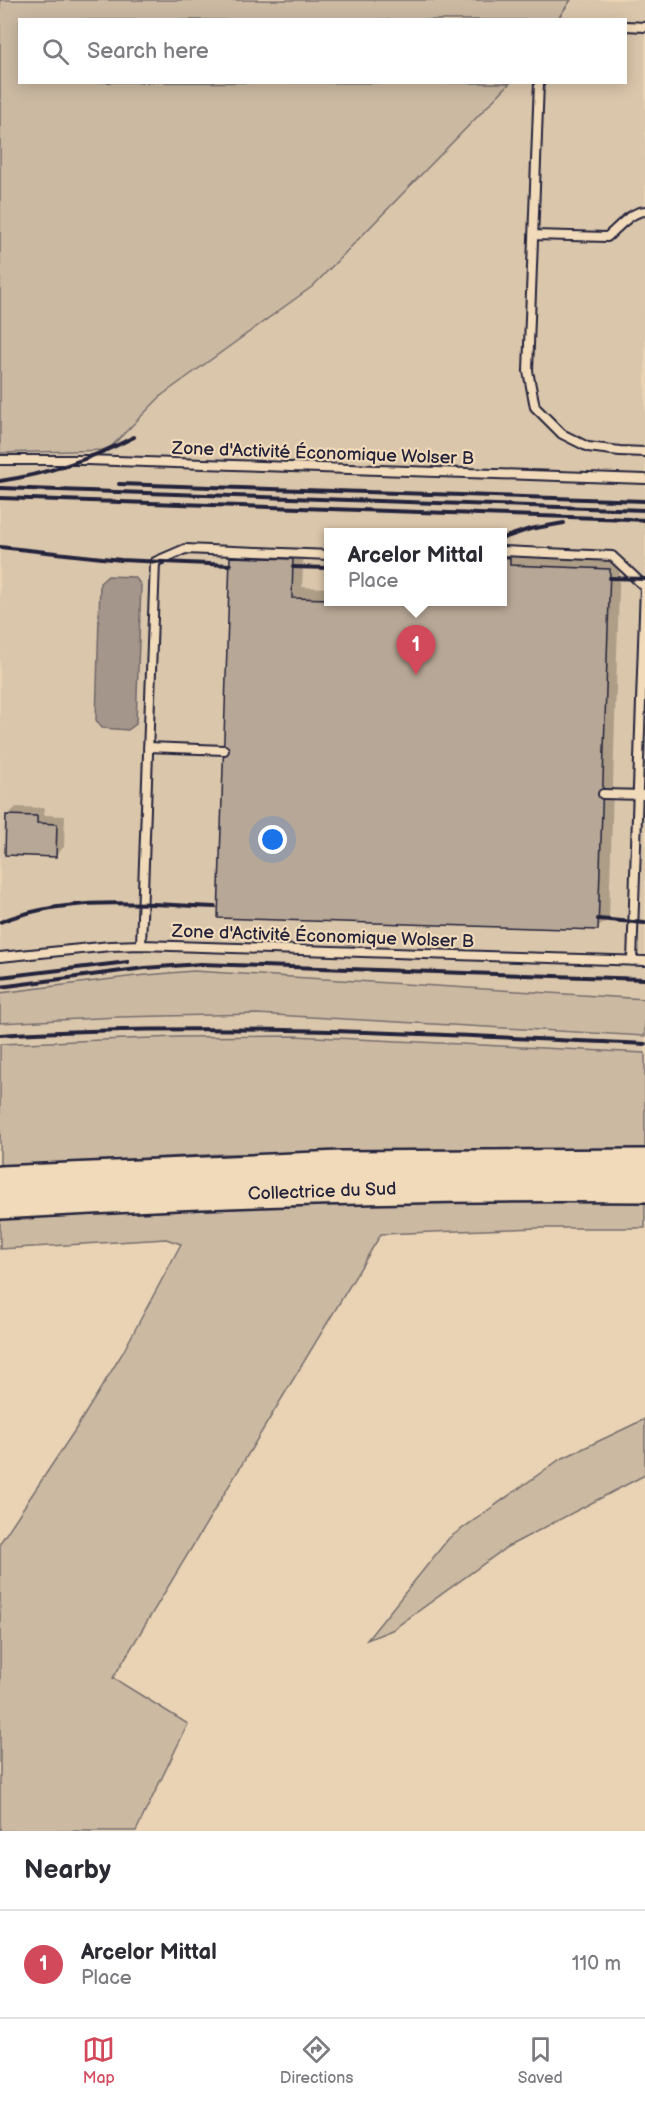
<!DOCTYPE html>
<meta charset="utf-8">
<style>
:root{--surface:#fff;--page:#f2f2f3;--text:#2b2b33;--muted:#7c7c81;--line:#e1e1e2;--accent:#d1495b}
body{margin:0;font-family:"Balsamiq Sans",sans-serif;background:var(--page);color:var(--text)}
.you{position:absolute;left:273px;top:840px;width:21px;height:21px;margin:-15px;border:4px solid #fff;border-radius:50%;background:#1a73e8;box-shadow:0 0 0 9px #1a73e833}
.badge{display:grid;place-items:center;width:39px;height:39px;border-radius:50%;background:var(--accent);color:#fff;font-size:20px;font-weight:700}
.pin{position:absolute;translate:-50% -50px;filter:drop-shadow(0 2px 3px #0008)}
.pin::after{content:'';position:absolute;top:32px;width:21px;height:18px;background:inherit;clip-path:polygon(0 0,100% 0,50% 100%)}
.popup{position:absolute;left:324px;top:528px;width:183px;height:78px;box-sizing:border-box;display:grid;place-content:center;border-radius:0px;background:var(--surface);filter:drop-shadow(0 2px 4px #0005);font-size:20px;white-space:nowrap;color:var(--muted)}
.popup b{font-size:22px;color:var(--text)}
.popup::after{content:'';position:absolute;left:50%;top:100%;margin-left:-12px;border:12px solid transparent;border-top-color:var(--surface)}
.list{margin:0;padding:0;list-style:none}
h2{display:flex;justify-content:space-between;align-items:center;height:78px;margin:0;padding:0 24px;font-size:26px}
h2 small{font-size:20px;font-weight:400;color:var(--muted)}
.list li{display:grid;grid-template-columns:39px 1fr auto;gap:18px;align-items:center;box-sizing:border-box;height:108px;padding:0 24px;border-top:2px solid var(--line)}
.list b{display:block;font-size:22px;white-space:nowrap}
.list p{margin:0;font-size:20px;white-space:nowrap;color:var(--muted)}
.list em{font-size:20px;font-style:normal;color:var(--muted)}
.icon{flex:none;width:33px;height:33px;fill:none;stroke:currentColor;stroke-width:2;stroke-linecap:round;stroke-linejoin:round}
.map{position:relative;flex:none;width:645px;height:1831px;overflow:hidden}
.search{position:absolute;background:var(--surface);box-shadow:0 3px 15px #0003;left:18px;right:18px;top:18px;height:66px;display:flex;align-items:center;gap:15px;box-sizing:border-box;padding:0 21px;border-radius:0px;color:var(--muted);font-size:22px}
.sheet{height:186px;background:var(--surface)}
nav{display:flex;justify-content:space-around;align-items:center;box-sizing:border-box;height:84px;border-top:2px solid var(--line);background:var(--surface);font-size:16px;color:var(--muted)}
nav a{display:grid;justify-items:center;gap:3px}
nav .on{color:var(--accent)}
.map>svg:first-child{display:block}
.built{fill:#dac6ab;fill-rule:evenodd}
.green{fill:#cbb9a2;stroke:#766e6e;stroke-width:1.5}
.water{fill:#a5968b;stroke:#71686b;stroke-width:1.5}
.shadow{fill:#0003}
.building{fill:#b7a796;stroke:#22223b;stroke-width:1.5}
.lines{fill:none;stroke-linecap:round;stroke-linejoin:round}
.lane-casing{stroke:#22223b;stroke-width:12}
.highway-casing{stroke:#22223b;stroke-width:32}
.lane{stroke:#f1dab9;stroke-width:8}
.highway{stroke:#f1dab9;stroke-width:27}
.rail{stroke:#22223b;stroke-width:4}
.labels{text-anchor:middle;stroke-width:4.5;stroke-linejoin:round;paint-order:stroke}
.street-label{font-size:18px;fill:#22223b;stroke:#f1dab9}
</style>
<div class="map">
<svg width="645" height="1831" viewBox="0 0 645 1831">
<rect width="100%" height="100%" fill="#e9d3b4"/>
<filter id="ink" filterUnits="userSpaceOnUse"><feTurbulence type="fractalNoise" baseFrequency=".0167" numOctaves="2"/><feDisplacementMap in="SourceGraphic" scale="12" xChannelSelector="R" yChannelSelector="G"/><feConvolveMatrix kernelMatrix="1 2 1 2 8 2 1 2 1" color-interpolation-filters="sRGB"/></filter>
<g filter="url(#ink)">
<!-- built -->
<path class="built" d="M 571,0 L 645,0 L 645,999 L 193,971 L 136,976 L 0,993 L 0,446 L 105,435 L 196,371 L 509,83 L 626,82 L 626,20 L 557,19 ZM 329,532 L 503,532 L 503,602 L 329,602 Z
M 257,1014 L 645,1036 L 645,1053 L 497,1046 L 177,1037 L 0,1044 L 0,1023 L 118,1017 Z"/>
<!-- green -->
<path class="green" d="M 0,0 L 571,0 L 557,20 L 20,20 L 20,82 L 510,83 L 313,286 L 162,395 L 108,450 L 0,453 Z
M 193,971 L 645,999 L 645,1036 L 257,1014 L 118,1017 L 0,1023 L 0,993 L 136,976 Z
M 294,1036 L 645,1053 L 645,1149 L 224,1154 L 0,1166 L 0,1044 L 177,1037 Z
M 645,1200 L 645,1228 L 537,1228 L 381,1234 L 113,1678 L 188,1724 L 136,1831 L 0,1831 L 0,1543 L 75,1430 L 122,1354 L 181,1244 L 166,1239 L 0,1249 L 0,1218 L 339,1204 Z
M 645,1419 L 645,1475 L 507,1547 L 392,1630 L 367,1640 L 449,1538 L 559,1460 Z"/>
<!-- water -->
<path class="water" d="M 108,576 L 135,577 L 141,585 L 136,724 L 128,730 L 102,728 L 96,720 L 100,583 Z"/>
<!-- shadow -->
<path class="shadow" d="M 243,546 L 304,548 L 302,587 L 329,588 L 329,602 L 503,602 L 503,546 L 521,547 L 521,555 L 620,558 L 609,918 L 597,929 L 232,558 Z
M 16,807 L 45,808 L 44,815 L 65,816 L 64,847 L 55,856 L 8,815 Z"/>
<!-- building -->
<path class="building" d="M 230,557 L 293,559 L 292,598 L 329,599 L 329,602 L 503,602 L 503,557 L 510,558 L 510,565 L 610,569 L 598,930 L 218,918 Z
M 6,815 L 37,816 L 37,823 L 57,824 L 56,857 L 5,855 Z"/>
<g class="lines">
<defs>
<path id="lane" d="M 626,26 L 645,27
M 539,82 L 528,371 L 535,407 L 562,434 L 588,447 L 620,451 L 645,452
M 534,235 L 607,237 C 618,228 630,212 645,211
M 0,460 L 87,460 L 645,479
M 503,551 L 612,556 L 644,586
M 148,747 L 224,750
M 603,794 L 645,795
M 141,945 L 155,562 L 185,549 L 329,555
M 0,957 L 111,946 L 141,945 L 645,961
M 632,961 L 645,586"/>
<path id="highway" d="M 0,1180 L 340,1165 L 645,1163
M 0,1205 C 215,1192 430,1186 645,1188"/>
</defs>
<!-- lane casing -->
<use href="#lane" class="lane-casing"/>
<!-- highway casing -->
<use href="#highway" class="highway-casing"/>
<!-- lane -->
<use href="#lane" class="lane"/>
<!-- highway -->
<use href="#highway" class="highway"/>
<!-- rail -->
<path class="rail" d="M 0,481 C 48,474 91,459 134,437
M 119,484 L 645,501
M 0,488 L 645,510
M 0,498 L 630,519
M 624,519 L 645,520
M 503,538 L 530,529 L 564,523
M 0,547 L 121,560 L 230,565
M 293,567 L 329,568
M 610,578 L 645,579
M 598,919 L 645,923
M 0,922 C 69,895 143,904 215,907
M 0,977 L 128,962
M 0,987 L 145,968 L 200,964 L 645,979
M 0,1035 C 215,1022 430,1034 645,1044"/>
</g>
</g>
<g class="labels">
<!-- street labels -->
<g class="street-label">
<text transform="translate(323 453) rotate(2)" y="6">Zone d'Activité Économique Wolser B</text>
<text transform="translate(323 936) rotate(2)" y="6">Zone d'Activité Économique Wolser B</text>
<text transform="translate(322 1191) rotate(-2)" y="6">Collectrice du Sud</text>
</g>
</g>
</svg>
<div class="you"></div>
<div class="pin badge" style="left:416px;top:675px">1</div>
<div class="popup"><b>Arcelor Mittal</b>Place</div>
<div class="search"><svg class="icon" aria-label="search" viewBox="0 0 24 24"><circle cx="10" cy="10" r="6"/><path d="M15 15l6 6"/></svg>Search here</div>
</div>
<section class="sheet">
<h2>Nearby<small></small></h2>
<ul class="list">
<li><span class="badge">1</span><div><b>Arcelor Mittal</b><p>Place</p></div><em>110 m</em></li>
</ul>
</section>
<nav>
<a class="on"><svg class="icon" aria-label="map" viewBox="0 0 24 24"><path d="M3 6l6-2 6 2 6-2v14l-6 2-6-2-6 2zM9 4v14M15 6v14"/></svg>Map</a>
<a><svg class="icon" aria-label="directions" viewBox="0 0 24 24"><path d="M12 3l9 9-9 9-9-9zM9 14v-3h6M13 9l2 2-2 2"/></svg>Directions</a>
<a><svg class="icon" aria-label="saved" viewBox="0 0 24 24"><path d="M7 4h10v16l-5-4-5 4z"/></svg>Saved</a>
</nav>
